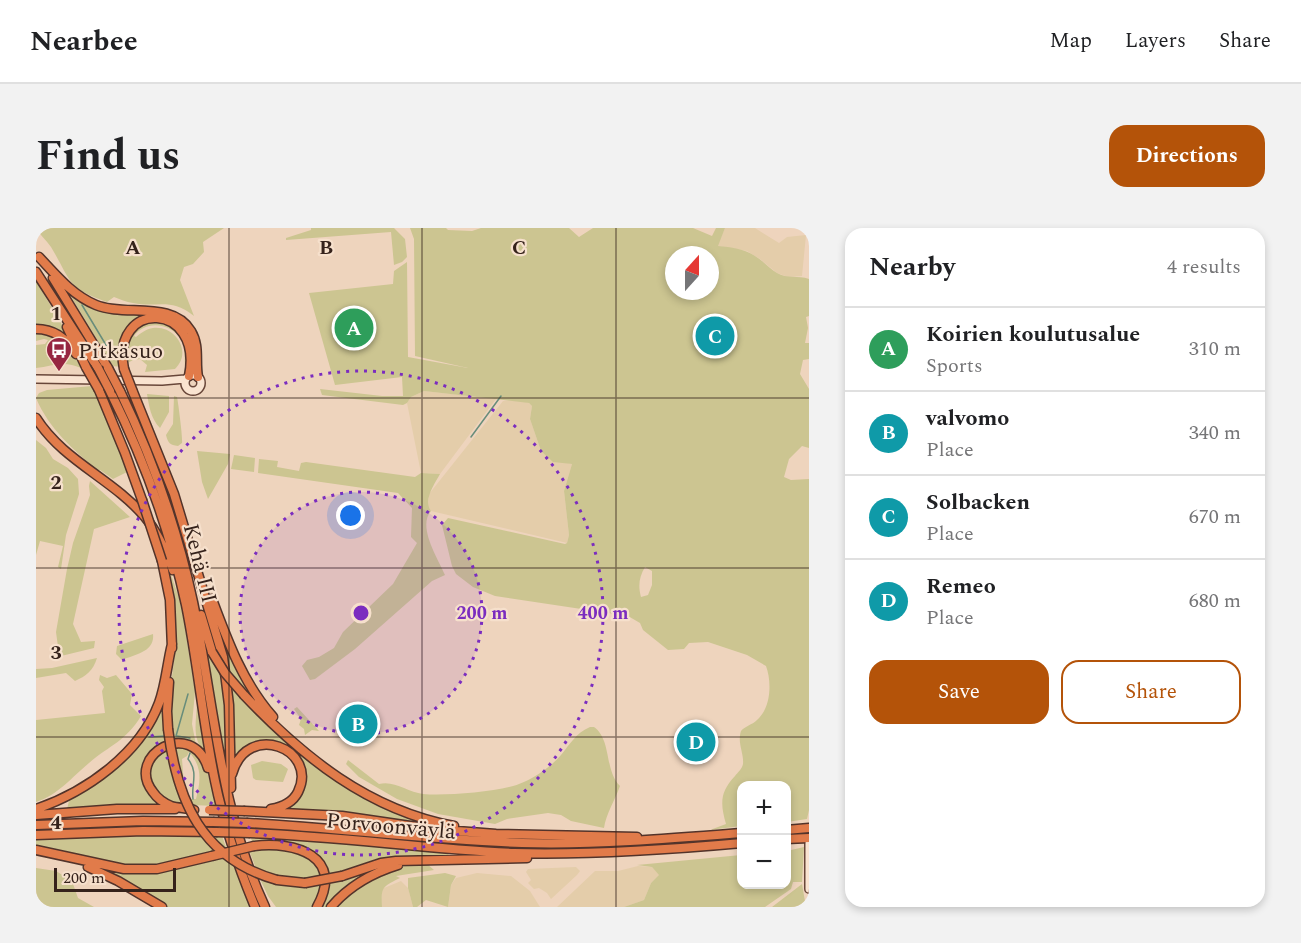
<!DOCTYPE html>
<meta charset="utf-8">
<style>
:root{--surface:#fff;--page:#f2f2f2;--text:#202124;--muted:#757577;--line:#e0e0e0;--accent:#b45309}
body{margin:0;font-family:Spectral,serif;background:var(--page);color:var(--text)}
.controls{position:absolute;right:18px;bottom:18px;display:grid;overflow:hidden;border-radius:12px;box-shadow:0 3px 9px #0003}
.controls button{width:54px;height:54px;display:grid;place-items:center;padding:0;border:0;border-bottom:2px solid var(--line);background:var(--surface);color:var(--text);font:30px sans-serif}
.compass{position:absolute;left:629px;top:18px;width:54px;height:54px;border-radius:50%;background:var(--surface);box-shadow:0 3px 9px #0003;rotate:21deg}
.scale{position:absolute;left:18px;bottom:15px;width:122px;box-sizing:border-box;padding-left:6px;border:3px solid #35221b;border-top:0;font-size:16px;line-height:21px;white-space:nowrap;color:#35221b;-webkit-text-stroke:4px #f6e0cc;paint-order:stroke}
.you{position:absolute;left:315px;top:288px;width:21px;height:21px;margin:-15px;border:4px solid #fff;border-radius:50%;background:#1a73e8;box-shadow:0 0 0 9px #1a73e833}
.badge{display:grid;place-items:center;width:39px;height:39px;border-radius:50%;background:var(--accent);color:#fff;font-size:20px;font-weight:700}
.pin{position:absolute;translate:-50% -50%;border:3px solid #fff;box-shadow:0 2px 6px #0006}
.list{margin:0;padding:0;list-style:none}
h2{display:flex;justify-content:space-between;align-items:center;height:78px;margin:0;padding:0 24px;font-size:26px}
h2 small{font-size:20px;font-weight:400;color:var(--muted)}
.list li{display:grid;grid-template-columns:39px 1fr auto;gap:18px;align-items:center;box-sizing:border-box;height:84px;padding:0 24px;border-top:2px solid var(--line)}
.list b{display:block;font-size:22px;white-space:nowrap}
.list p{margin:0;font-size:20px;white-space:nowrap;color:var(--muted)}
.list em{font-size:20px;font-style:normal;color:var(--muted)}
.actions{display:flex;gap:12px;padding:18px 24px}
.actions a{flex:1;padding:14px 0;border:2px solid var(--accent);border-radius:18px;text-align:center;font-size:21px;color:var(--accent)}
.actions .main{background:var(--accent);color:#fff}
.map{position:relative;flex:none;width:773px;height:679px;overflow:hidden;border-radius:18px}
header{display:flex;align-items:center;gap:36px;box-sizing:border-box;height:84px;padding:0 30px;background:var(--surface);border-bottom:2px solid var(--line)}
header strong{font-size:28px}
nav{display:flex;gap:33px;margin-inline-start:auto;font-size:21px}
.intro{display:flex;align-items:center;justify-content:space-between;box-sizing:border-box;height:144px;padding:0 36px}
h1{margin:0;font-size:42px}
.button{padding:15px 27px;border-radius:18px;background:var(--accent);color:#fff;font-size:21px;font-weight:700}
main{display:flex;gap:36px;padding:0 36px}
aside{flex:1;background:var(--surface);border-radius:18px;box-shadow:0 3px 9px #0003}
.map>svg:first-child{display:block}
.farmland{fill:#e4cdaa}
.green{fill:#ccc591;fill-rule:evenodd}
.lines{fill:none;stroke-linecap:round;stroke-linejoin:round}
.stream{stroke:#688d7b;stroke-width:1.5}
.secondary-casing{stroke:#684639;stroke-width:10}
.highway-casing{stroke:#53342b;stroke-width:11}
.secondary{stroke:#f9e3d0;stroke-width:7}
.highway{stroke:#e17b4a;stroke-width:8}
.highway-bridge-casing{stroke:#53342b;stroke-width:11;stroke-linecap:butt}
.highway-bridge{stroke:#e17b4a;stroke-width:8}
.grid{fill:none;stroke:#35221b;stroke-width:1.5;stroke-opacity:0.55}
.ring{fill:none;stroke:#7b2cbf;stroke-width:3;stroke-dasharray:3 6}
.labels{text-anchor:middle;stroke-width:4.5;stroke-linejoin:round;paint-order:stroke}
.poi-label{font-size:22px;fill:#35221b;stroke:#f6e0cc;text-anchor:start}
.street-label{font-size:22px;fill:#35221b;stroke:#f6e0cc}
.grid-label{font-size:20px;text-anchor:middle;font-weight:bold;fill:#35221b;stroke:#f6e0cc;stroke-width:4.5;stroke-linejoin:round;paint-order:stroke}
.centre{fill:#7b2cbf;stroke:#f6e0cc;stroke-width:3}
.ring-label{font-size:18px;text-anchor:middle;font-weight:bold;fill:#7b2cbf;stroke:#f6e0cc;stroke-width:4.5;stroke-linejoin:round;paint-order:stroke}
</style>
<header>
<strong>Nearbee</strong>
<nav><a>Map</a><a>Layers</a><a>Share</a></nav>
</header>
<div class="intro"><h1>Find us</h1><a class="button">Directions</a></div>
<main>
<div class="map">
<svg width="773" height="679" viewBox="0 0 773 679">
<rect width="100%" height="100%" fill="#eed4bd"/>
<!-- farmland -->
<path class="farmland" d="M 689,0 L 719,0 L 743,15 L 751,9 L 770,7 L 766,48 L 752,49 L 741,45 L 724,31 L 711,23 L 681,18 Z
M 388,163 L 460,171 L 404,246 L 385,245 L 371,175 L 375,169 Z
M 482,172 L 493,175 L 496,178 L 494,191 L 505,223 L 511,226 L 513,231 L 536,236 L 528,263 L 533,307 L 531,315 L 395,283 L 392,279 L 393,266 L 467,173 Z
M 602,638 L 616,639 L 624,647 L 615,655 L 608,672 L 588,679 L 521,679 L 559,643 L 582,643 Z
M 540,639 L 544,643 L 541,647 L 515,671 L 511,665 L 503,660 L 498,661 L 492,655 L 495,652 L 490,644 L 492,641 Z
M 441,645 L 475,648 L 494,663 L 504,679 L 412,679 L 415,657 L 420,650 Z
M 365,653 L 372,660 L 377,679 L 346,679 L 345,664 L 348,660 Z"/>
<!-- green -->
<path class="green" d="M 0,0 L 188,0 L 167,14 L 168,24 L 157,36 L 148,39 L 144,52 L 158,88 C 134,69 123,80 97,75 C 90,74 84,71 78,69 L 71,74 C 30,60 35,52 15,19 C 10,12 4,7 0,0 Z
M 275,0 L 358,0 L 369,11 L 371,29 L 366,34 L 358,37 L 355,4 L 250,12 L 250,10 L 275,2 Z
M 374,0 L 410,0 L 412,2 L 436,3 L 445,0 L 533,0 L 543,9 L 557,0 L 657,0 L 676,8 L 680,0 L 689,0 L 682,18 C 698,19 713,22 726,33 C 731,37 736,42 741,45 C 751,51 762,47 773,51 L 773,88 L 770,89 L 772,100 L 769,115 L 773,115 L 773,131 L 767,132 L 764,146 L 773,161 L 773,220 L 766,218 L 753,231 L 748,249 L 755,252 L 773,251 L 773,582 L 771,591 L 751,594 L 750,558 L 706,558 L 705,598 L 674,602 L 690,596 C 684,575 684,564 699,548 C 702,544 706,541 707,536 C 708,525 701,515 705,503 C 709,498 716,497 721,492 C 735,480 736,454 730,438 L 711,427 L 672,414 L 653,415 L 648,421 L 632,422 L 607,402 L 604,395 L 592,388 L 459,368 L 437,359 L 420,346 L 416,338 L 406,297 L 412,290 L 529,316 L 531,315 L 533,307 L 528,263 L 536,236 L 517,234 L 505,223 L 494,191 L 496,178 L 493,175 L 388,163 L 375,169 L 371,175 L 367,177 L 286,167 L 284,161 L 346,168 L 367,168 L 366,149 L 299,157 L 273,65 L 357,56 L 358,43 L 371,34 L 372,129 L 432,140 L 379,128 L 378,11 ZM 638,27 L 674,27 L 674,63 L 638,63 ZM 609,339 L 616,343 L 616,357 L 612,367 L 605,369 C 602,358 603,349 609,339 Z
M 0,53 L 38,117 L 0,99 Z
M 31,62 C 46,72 62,83 82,85 C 122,91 158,74 159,133 L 156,133 C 159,80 96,74 85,115 C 83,123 84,131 85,139 L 77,138 Z
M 111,94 L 128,94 L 149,110 L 152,138 L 149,137 C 148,129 150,120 146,113 C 136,95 110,91 98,108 L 100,109 C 105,105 110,101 117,100 C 139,97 157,124 139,141 L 109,144 L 111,137 L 104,131 L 97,132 L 90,136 L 88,123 L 97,102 Z
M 0,104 L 17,106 L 36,124 L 45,140 C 28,132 17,138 0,140 L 0,117 L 9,116 L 12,112 L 8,111 L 0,113 Z
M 56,158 L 82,217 L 91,244 L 77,251 L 64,242 L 62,243 C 37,221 13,201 0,170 L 3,165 L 11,162 Z
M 111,166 L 133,168 L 133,184 L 124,200 C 115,191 113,178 111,166 Z
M 138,168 L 141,169 C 142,173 147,211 146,215 L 142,218 C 134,217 132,215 130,207 L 137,196 Z
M 0,212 L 10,220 L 17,231 L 32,240 L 42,251 L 43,266 L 30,307 L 25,341 L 22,339 L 27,318 L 4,313 L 0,327 Z
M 161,223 L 194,226 L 192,236 L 172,271 L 166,254 Z
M 198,227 L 219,230 L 218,244 L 195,241 Z
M 223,231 L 242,233 L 241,239 L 263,243 L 265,235 L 270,234 L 379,249 L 385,245 L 404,246 C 398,257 387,272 395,283 C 381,299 402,330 409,347 L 396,353 L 319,421 L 279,451 L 274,452 L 266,438 L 271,432 L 283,429 L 298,420 L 307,404 L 357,356 L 381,315 L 375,309 L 376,280 L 362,265 L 222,245 Z
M 54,253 L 94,289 L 58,301 L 37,396 L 45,414 L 59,413 L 58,420 L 25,428 L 23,426 L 20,404 L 31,341 L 37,315 L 54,267 L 53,258 Z
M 127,323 L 143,370 L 148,394 L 159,464 L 156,496 L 160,517 L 137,513 L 133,472 L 140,417 L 140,402 L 138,378 Z
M 181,395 L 218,468 L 219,474 L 192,444 Z
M 165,397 L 189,453 L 192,543 L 190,542 Z
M 117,406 C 119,424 99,426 86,432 L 80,426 L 81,418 Z
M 61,430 C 57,443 50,448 39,453 L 30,445 L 0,450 L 0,441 L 16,440 Z
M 64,447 L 71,450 L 80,447 L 96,466 L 94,477 L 105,488 C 90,513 74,517 53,535 C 36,549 22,567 0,574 L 0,492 L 69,485 L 66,463 L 68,459 L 63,452 Z
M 194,455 L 291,546 L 410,600 L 243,582 L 253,577 L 268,548 L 244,515 C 227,510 210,528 196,538 Z
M 131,456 L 131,514 L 109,543 L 129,577 L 31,581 L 34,569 L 104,512 Z
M 161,475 L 162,475 L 172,529 C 155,511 160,498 161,475 Z
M 261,479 L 283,503 L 276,502 L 269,507 L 268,501 L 263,497 L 265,491 L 258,481 Z
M 554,499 L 558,499 C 576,512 568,542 584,558 C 579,572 570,586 568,600 L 535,593 L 525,587 L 512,585 L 471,591 L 459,596 L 402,586 L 361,571 L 323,549 L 310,536 L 312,532 L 343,556 C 358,552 372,564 387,566 C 409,568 463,564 483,556 C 497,551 515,539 525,527 C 534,516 540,505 554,499 Z
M 132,519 L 148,577 L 132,574 L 115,557 L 113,543 L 121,526 Z
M 138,519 L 156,521 L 171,543 L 180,578 L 156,577 L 154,571 L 160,571 C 165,552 166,538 153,524 L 151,528 L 146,531 L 148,557 Z
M 226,533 L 245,536 L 252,541 L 247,554 L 220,552 L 217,550 L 215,537 Z
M 75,608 L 186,608 L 191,622 L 125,638 L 103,640 L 0,620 L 0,611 Z
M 215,609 L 283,612 L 415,624 L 411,628 L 332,636 L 290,648 L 280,628 L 216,616 Z
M 236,619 C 260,624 275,623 285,649 C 263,652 243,649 221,643 L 213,622 Z
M 768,619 L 766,654 L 757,654 L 755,661 L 729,679 L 588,679 L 608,672 L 615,655 L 623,647 L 616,639 L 601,637 L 705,627 L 706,656 L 750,656 L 751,623 Z
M 185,629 L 197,637 L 215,679 L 130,679 L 61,639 L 76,642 Z
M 390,635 L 398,642 L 360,648 L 364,650 C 346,659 345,659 346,679 L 299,679 C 321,653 356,637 390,635 Z
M 343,639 L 294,679 L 283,679 L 291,655 Z
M 0,640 L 20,643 L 36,653 L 42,670 L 58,679 L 0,679 Z
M 409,645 L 420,648 L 415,657 L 412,679 L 390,672 L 381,679 L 377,679 L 372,660 L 372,650 Z
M 224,651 L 237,655 L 286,656 L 277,679 L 240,679 L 232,668 Z
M 766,656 L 770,679 L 736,679 Z"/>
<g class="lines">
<!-- stream -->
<path class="stream" d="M 46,77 L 76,127
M 435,209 L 465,168
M 140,508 L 152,466
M 141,508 L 154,510
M 113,509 L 130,508
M 154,525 L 152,531 C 163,545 155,556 157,571"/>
<defs>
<path id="secondary" d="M149 155a8 8 0 1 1 16 0a8 8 0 1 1-16 0Z
M 0,151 L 126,153 L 149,151
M 773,615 L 773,661"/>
<path id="highway" d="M 3,29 C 20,47 36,67 60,77 C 89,89 136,72 155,103 C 164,118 159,133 162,149
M 0,44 L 62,140
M 17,50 L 72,140
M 31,99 L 50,139
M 0,101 C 19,101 31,111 40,126
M 88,141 C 74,71 168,73 153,148
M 63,162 L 89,225 L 106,272
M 74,163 C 108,231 134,303 150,377 C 162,436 167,495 179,553 C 188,597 202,638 219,679
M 84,163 C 117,231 141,300 157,374 C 178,476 184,583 229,679
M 97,164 L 138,266 L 187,429 L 193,477 L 195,560
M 0,190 C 27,233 77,251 109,289 C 122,305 130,323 137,342
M 126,333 L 134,372 L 136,420
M 176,371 C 192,414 207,455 237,489
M 165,387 L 176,424
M 208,467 C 267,529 332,582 418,598
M 132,501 L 131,483 L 133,454
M 196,546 C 211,492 283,521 262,564 C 257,574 247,579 235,581
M 0,581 C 50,564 104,526 123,475 C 130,456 131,436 136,416
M 158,582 C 151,580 142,580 135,578 C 128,575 121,570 117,564 C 88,527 156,489 172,540
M 209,583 L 306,588 L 395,601 L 460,606 L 601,609
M 0,587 L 81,581 L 139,581
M 212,595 C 304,600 395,612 486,615 C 560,617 632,611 706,605
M 0,597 L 107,593 L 177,594
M 750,602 L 773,600
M 214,605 C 302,608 389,621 478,625 C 554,627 629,622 706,615
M 0,607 L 107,603 L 180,604
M 750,611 L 773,610
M 218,618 C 259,613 309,628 281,679
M 0,622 L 88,641 L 121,641 L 176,628
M 52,639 L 82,653 L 126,679
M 306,648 L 345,635 L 360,633 L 491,630
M 241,652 L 269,655
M 295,679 C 313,658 336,645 362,637"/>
</defs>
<!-- secondary casing -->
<use href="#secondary" class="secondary-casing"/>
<!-- highway casing -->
<use href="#highway" class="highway-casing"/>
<!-- secondary -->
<use href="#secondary" class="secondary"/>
<!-- highway -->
<use href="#highway" class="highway"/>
<defs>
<path id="highway-bridge" d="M 50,139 L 63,162
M 62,140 L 74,163
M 72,140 L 84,163
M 88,141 L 97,164
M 106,272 L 126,333
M 176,424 L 189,445 L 208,467
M 132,501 C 141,573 166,631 241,652
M 173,582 L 209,583
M 177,594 L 212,595
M 180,604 L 214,605
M 176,628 L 218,618
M 269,655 L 306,648"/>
</defs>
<!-- highway-bridge casing -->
<use href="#highway-bridge" class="highway-bridge-casing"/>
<!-- highway-bridge -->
<use href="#highway-bridge" class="highway-bridge"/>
</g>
<!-- grid -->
<path class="grid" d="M 193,0 L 193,679M 386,0 L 386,679M 580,0 L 580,679M 0,170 L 773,170M 0,340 L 773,340M 0,509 L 773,509"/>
<!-- distance rings -->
<circle cx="325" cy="385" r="121" fill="#7b2cbf" fill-opacity=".12"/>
<g class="ring">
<circle cx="325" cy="385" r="121"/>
<circle cx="325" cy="385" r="242"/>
</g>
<!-- icons -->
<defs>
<symbol id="bus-pin" viewBox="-11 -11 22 30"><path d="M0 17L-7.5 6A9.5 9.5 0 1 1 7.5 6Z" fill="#962541" stroke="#f6e0cc"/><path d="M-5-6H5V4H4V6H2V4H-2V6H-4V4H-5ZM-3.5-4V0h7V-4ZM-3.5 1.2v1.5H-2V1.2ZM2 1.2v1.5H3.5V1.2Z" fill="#fff"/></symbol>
</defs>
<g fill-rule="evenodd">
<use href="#bus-pin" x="8" y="107" width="30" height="40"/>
</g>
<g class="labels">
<!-- poi labels -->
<g class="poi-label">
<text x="42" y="130">Pitkäsuo</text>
</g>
<!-- street labels -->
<g class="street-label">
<text transform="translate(165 335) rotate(76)" y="8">Kehä III</text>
<text transform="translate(355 597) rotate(5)" y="8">Porvoonväylä</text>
</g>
</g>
<g class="grid-label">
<text x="97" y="26">A</text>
<text x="290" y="26">B</text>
<text x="483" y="26">C</text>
<text x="20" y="92">1</text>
<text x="20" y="261">2</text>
<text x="20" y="431">3</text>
<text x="20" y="601">4</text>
</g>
<circle cx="325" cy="385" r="9" class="centre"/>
<g class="ring-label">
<text x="446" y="391">200 m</text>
<text x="567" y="391">400 m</text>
</g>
</svg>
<div class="controls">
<button>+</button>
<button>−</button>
</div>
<svg class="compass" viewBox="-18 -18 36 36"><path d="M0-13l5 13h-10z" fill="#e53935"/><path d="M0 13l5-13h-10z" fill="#757577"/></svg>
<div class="scale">200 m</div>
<div class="you"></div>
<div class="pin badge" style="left:318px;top:100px;background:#2e9e5b">A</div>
<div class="pin badge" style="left:322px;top:496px;background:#0f9aa8">B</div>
<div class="pin badge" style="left:679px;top:108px;background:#0f9aa8">C</div>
<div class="pin badge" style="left:660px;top:514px;background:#0f9aa8">D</div>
</div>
<aside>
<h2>Nearby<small>4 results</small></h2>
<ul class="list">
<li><span class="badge" style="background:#2e9e5b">A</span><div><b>Koirien koulutusalue</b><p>Sports</p></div><em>310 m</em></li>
<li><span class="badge" style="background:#0f9aa8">B</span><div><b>valvomo</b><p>Place</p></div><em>340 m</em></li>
<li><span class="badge" style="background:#0f9aa8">C</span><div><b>Solbacken</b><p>Place</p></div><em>670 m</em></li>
<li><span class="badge" style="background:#0f9aa8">D</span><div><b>Remeo</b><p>Place</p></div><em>680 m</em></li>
</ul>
<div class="actions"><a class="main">Save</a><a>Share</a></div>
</aside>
</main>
